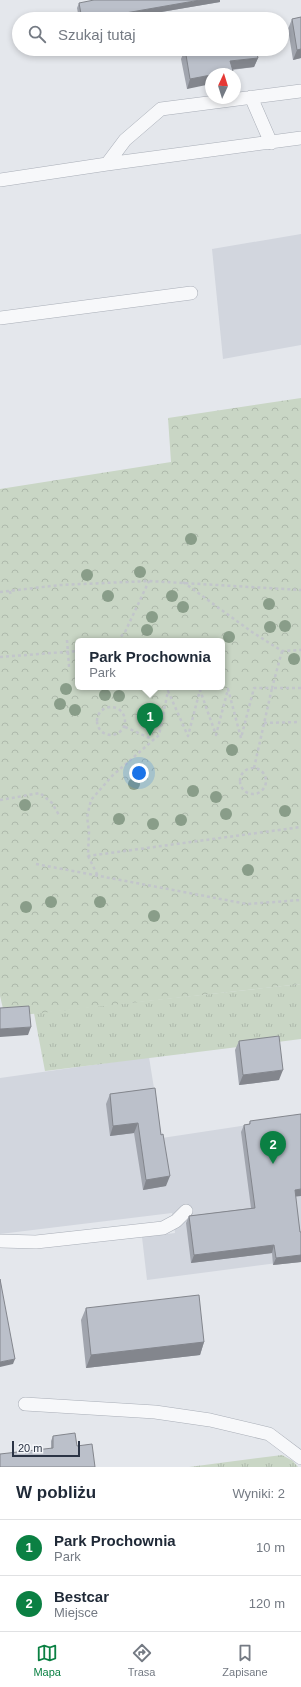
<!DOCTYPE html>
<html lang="pl">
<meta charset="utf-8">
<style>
:root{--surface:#fff;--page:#f2f2f3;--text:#1f2937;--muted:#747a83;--line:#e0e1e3;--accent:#0b8043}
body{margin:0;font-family:Arial,sans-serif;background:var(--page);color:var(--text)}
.compass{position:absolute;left:205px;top:68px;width:36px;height:36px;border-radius:50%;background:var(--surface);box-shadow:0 2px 6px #0003;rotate:4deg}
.scale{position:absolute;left:12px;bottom:10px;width:68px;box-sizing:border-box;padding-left:4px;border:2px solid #2b3445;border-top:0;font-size:11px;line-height:14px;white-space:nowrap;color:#2b3445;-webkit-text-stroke:3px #f4f6f9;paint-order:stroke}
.you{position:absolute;left:139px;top:773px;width:14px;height:14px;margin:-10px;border:3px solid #fff;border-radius:50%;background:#1a73e8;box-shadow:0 0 0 6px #1a73e833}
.badge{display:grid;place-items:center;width:26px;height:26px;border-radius:50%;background:var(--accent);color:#fff;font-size:13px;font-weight:700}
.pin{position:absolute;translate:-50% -33px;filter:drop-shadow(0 1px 2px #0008)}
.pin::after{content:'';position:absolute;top:21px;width:14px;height:12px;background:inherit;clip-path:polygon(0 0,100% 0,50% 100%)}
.popup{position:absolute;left:75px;top:638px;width:150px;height:52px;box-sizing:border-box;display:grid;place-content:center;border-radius:6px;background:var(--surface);filter:drop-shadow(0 1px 3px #0005);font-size:13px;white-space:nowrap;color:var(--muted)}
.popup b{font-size:15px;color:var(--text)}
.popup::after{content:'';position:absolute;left:50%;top:100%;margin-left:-8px;border:8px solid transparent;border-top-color:var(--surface)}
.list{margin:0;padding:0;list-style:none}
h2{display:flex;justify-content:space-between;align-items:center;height:52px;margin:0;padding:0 16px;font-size:17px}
h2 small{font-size:13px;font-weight:400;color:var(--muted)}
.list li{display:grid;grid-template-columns:26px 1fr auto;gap:12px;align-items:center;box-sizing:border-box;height:56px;padding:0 16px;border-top:1px solid var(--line)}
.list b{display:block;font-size:15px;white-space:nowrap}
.list p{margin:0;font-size:13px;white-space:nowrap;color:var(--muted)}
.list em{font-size:13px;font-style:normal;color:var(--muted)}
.icon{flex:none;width:22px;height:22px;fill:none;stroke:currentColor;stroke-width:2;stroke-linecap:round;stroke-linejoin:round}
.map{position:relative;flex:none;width:301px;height:1467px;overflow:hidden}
.search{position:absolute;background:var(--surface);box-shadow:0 2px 6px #0003;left:12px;right:12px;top:12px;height:44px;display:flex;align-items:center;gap:10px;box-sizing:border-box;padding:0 14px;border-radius:22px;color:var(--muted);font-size:15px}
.sheet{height:164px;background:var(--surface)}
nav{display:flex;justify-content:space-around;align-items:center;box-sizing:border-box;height:56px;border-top:1px solid var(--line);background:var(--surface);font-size:11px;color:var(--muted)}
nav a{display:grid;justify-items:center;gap:2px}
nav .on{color:var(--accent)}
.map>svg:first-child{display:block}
.built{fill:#d2d6de}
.grass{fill:url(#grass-tufts)}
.forest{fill:url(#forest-crowns);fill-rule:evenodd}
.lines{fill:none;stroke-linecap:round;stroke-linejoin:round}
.lane-casing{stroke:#a9aeb7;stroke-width:14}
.path{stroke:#c2c5cb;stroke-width:2.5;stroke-dasharray:3 3;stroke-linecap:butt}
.lane{stroke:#f7f8fa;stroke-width:13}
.tree{fill:#899d89}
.wall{fill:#a1a5ae}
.shaded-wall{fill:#83868d}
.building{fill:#bbc0ca;stroke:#83868d}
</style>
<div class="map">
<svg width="301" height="1467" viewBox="0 0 301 1467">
<defs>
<pattern id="grass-tufts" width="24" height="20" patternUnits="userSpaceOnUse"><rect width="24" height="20" fill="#c9d6c5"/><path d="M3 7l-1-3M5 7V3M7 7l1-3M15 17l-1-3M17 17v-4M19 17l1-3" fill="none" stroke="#adb8ab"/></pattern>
<pattern id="forest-crowns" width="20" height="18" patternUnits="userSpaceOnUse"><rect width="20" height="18" fill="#c9d6c5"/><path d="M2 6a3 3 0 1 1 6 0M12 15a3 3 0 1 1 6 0" fill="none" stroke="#adb8ab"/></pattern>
</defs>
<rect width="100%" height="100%" fill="#e4e7ec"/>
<!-- built -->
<path class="built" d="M 301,234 L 301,345 L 223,359 L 212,249 Z
M 149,1057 L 162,1138 L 301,1117 L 301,1260 L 147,1280 L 142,1237 L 175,1233 L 172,1213 L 0,1234 L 0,1078 Z"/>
<!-- grass -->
<path class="grass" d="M 301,984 L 301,1039 L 45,1071 L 34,1013 Z
M 282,1455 L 293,1461 L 298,1467 L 189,1467 Z"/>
<!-- forest -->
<path class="forest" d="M 301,398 L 301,984 L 5,1017 L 0,996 L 0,489 L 171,462 L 168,418 ZM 78,641 L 222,641 L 222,687 L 78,687 Z"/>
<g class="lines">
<defs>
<path id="lane" d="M 251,97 L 271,143
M 107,164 L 125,140 L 161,109 L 301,91
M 0,180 L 107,164 L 301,138
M 0,318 L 191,293
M 0,1241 L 36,1242 L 163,1228 L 176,1221 L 186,1211
M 25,1404 L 155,1412 L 210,1420 L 269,1434 L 301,1458"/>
</defs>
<!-- lane casing -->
<use href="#lane" class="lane-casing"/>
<!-- path -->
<path class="path" d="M 183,582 L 252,632 L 282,651 L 301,650
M 10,591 L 11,597
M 0,592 L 60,585 L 149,581 L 301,590
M 67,640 L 69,667
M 117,641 L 125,632 L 149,581
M 282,651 L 272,688 L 254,688 L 241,738 L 228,689 L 216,735 L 200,690 L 188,736 L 168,691 L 159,735 L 112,776 L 91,800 L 87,817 L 89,831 L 88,856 L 301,827
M 0,657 L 78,651
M97 721a14 14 0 1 1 28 0a14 14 0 1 1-28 0Z
M 264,723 L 300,722
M 125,727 L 154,740
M240 781a13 13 0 1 1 26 0a13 13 0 1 1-26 0Z
M 254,768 L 272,688 L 301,688
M 0,800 L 40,793 L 52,803 L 59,815
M 88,856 L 98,876
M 36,864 L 247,904 L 301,900"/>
<!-- lane -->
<use href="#lane" class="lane"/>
</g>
<!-- trees -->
<g class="tree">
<circle cx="191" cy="539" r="6"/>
<circle cx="140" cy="572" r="6"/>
<circle cx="87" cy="575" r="6"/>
<circle cx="108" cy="596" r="6"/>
<circle cx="172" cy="596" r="6"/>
<circle cx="269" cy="604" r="6"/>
<circle cx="183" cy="607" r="6"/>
<circle cx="152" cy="617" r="6"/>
<circle cx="285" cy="626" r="6"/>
<circle cx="270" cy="627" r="6"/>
<circle cx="147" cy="630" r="6"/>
<circle cx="229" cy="637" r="6"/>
<circle cx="294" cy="659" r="6"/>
<circle cx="66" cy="689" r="6"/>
<circle cx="105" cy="695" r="6"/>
<circle cx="119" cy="696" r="6"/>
<circle cx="60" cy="704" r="6"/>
<circle cx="75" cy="710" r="6"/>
<circle cx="232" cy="750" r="6"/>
<circle cx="134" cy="784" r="6"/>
<circle cx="193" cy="791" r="6"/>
<circle cx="216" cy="797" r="6"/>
<circle cx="25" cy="805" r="6"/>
<circle cx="285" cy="811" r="6"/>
<circle cx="226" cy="814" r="6"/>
<circle cx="119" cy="819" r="6"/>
<circle cx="181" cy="820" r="6"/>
<circle cx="153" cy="824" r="6"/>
<circle cx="248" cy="870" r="6"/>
<circle cx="51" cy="902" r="6"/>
<circle cx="100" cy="902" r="6"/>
<circle cx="26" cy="907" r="6"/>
<circle cx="154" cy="916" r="6"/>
</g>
<!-- wall -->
<path class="wall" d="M 220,2 L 120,19 L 79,19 L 77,8 L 79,3 Z
M 301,17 L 301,58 L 293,60 L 288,29 L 292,19 Z
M 185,49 L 258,58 L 254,67 L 232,70 L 187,89 L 181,59 Z
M 239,1041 L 279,1080 L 239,1085 L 235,1050 Z
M 155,1088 L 166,1186 L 143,1190 L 134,1133 L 110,1136 L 106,1104 L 110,1094 Z
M 250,1121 L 295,1197 L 300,1232 L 301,1232 L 301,1262 L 273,1265 L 272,1253 L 191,1263 L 186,1223 L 189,1216 L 251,1208 L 241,1132 L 244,1125 L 249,1124 Z
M 86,1308 L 204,1342 L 200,1355 L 86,1368 L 81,1320 Z
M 53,1436 L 77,1446 L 51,1449 L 51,1441 Z"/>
<!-- shaded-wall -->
<path class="shaded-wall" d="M 200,0 L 220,0 L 220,2 L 120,19 L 91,19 Z
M 301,49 L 301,58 L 293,60 L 297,50 Z
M 258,58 L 254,67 L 226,70 L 230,61 Z
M 233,71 L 232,74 L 217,74 Z
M 211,75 L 211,84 L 187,89 L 190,79 Z
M 31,1027 L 28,1035 L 0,1037 L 0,1029 Z
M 283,1070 L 279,1080 L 239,1085 L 243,1075 Z
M 138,1123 L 134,1133 L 110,1136 L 113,1126 Z
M 170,1176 L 166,1186 L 143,1190 L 146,1180 Z
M 301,1189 L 301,1196 L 292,1197 L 295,1190 Z
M 274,1245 L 272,1253 L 191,1263 L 194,1255 Z
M 301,1255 L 301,1262 L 273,1265 L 276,1258 Z
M 204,1342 L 200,1355 L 86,1368 L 91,1355 Z
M 15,1359 L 13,1364 L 0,1367 L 0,1362 Z"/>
<!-- building -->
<path class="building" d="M 94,0 L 200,0 L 91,19 L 82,19 L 79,3 Z
M 301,17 L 301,49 L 297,50 L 292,19 Z
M 185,49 L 256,49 L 258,58 L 230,61 L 233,71 L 217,74 L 211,74 L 211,75 L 190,79 Z
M 29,1006 L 31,1027 L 0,1029 L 0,1008 Z
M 279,1036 L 283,1070 L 243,1075 L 239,1041 Z
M 155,1088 L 161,1135 L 163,1134 L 170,1176 L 146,1180 L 138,1123 L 113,1126 L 110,1094 Z
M 301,1114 L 301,1189 L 295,1190 L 300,1232 L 301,1232 L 301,1255 L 276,1258 L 274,1245 L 194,1255 L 189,1216 L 255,1208 L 244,1125 L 250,1124 L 250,1121 Z
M 0,1279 L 15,1359 L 0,1362 Z
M 199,1295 L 204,1342 L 91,1355 L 86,1308 Z
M 75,1433 L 77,1446 L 92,1444 L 95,1467 L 0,1467 L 0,1454 L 53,1448 L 53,1436 Z"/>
</svg>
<svg class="compass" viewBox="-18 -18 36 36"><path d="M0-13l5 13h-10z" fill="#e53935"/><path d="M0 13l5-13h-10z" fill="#747a83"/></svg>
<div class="scale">20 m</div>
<div class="you"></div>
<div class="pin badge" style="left:150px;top:736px">1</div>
<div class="popup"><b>Park Prochownia</b>Park</div>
<div class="pin badge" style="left:273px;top:1164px">2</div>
<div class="search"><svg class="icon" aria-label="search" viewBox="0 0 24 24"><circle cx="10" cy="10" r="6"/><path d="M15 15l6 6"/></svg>Szukaj tutaj</div>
</div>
<section class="sheet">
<h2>W pobliżu<small>Wyniki: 2</small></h2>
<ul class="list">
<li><span class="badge">1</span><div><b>Park Prochownia</b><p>Park</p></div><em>10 m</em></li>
<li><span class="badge">2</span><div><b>Bestcar</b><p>Miejsce</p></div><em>120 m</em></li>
</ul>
</section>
<nav>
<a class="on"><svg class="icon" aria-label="map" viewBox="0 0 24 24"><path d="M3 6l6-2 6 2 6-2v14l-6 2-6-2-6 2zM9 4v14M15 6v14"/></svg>Mapa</a>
<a><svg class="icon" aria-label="directions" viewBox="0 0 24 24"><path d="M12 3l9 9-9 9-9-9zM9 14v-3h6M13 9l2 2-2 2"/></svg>Trasa</a>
<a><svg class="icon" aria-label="saved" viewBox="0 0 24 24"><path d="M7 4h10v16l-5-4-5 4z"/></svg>Zapisane</a>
</nav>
